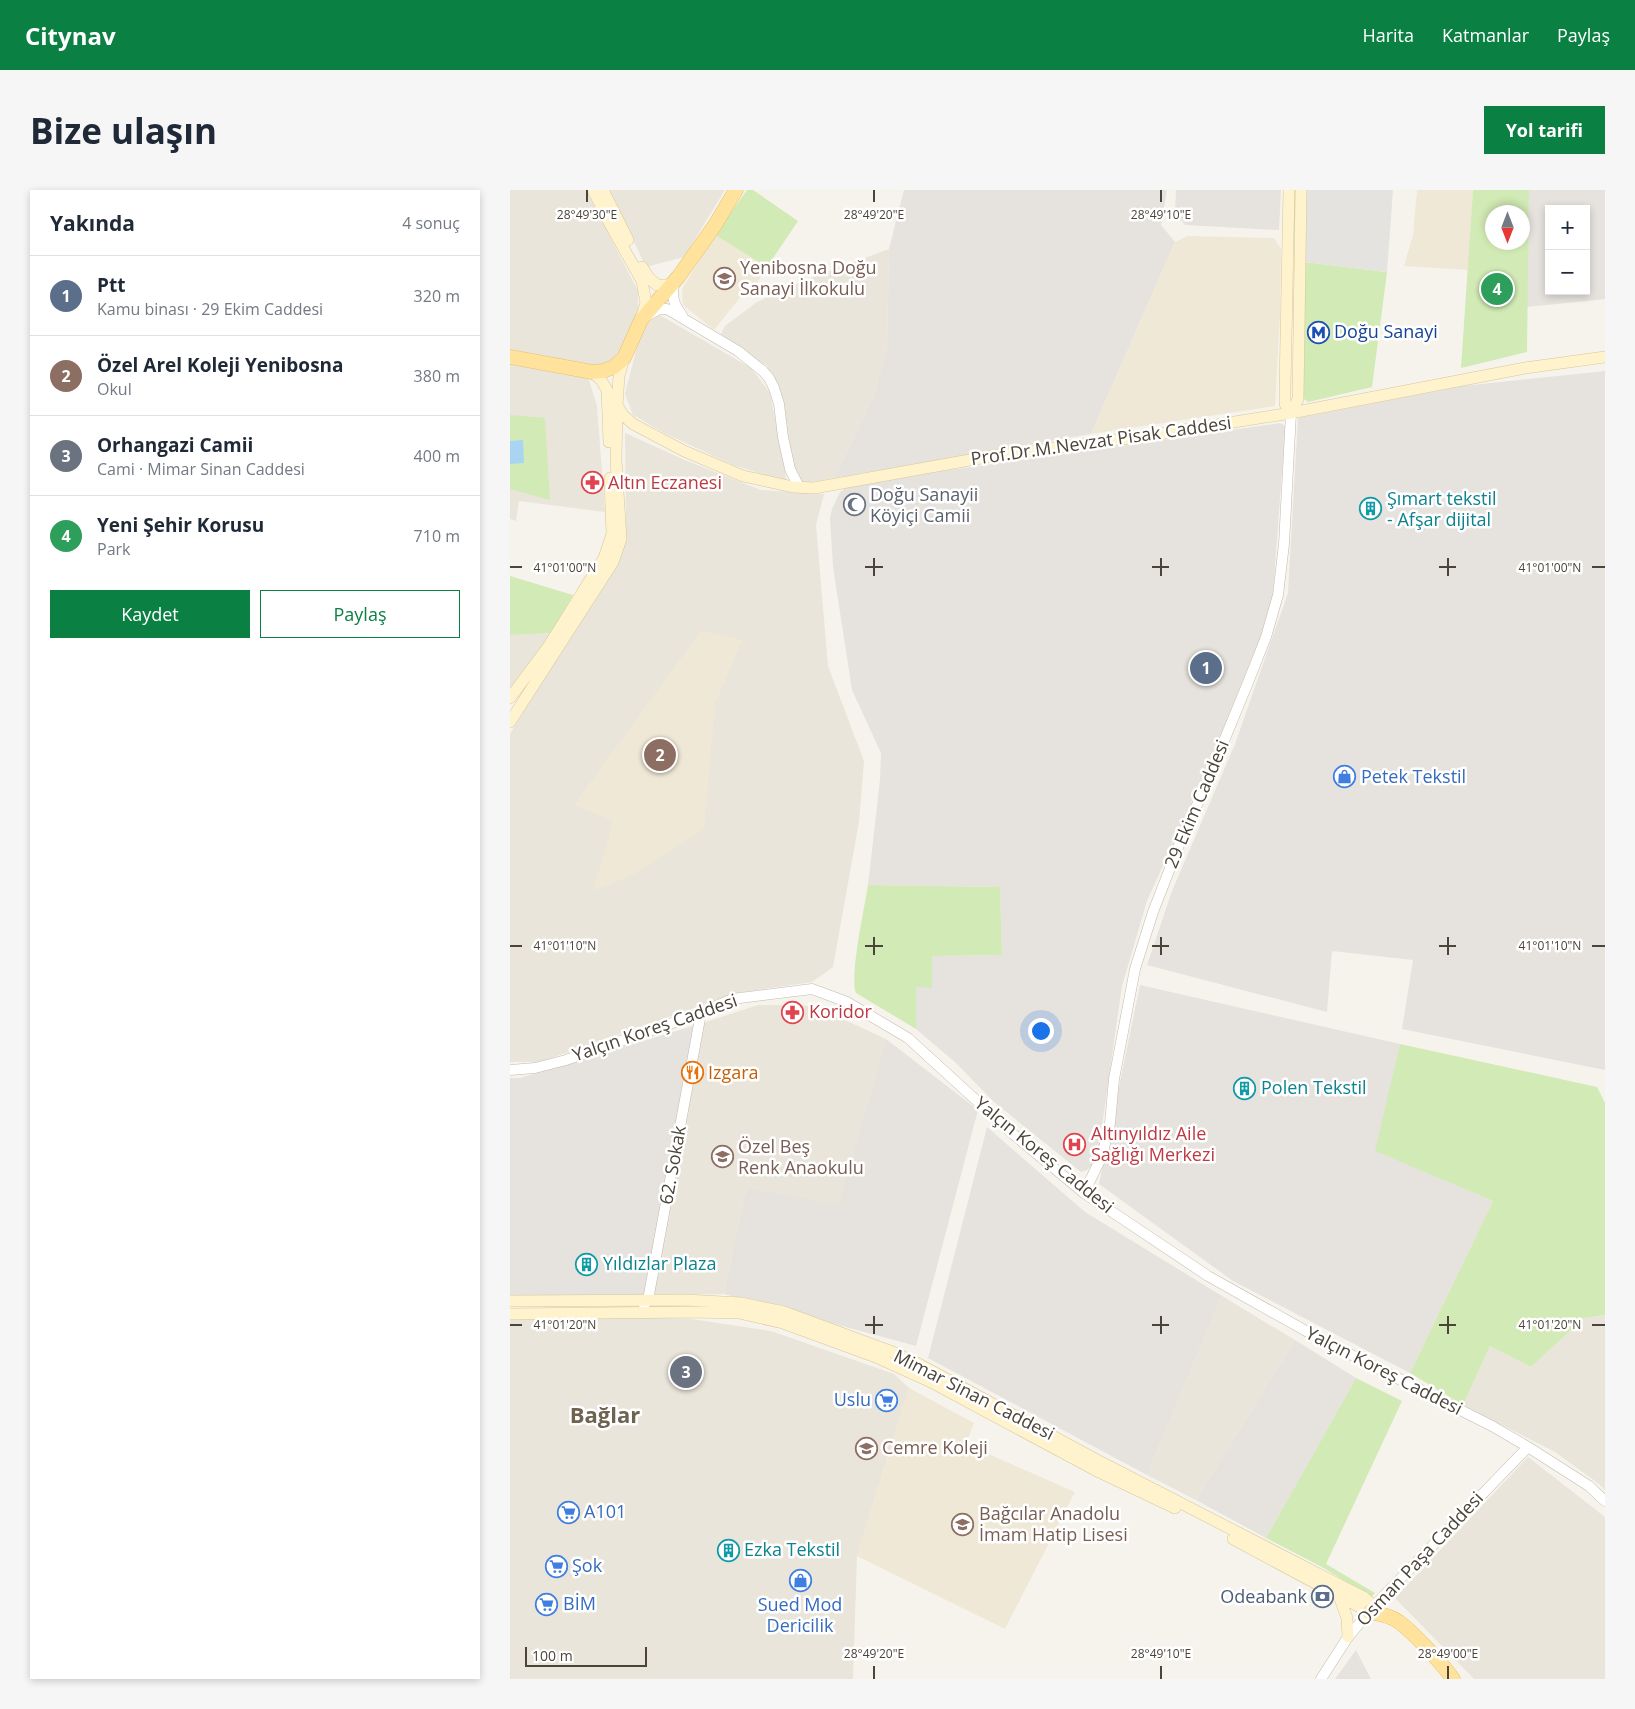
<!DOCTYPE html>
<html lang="tr">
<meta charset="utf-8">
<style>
:root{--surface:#fff;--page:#f6f6f7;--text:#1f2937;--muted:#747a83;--line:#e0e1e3;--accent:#0b8043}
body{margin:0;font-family:"Open Sans",sans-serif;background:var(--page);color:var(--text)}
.controls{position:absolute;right:15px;top:15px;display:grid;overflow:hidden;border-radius:0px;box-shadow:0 2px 8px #0003}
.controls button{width:45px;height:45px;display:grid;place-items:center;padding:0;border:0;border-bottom:1px solid var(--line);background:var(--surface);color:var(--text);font:25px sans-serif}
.compass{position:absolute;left:975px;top:15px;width:45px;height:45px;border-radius:50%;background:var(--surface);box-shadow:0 2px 8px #0003;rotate:180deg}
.scale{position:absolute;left:15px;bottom:12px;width:122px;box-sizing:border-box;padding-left:5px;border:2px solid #4b4439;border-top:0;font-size:14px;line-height:18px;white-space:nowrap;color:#4b4439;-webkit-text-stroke:4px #fff;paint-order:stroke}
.you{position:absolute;left:530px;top:840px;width:18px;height:18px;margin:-12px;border:4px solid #fff;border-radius:50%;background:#1a73e8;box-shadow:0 0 0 8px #1a73e833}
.badge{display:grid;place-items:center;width:32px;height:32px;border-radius:50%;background:var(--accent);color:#fff;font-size:16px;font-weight:700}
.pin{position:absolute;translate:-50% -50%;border:2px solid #fff;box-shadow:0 1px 5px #0006}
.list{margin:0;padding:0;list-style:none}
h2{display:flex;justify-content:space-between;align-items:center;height:65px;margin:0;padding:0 20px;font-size:21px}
h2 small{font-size:16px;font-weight:400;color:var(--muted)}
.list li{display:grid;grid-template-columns:32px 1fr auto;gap:15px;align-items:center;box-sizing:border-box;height:80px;padding:0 20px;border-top:1px solid var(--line)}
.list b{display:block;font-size:19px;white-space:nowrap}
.list p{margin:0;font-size:16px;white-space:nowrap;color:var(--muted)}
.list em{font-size:16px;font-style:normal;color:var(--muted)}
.actions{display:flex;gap:10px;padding:15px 20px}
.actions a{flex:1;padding:11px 0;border:1px solid var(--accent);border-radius:0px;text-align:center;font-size:18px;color:var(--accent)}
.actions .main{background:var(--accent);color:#fff}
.map{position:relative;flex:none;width:1095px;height:1489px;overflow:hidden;border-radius:0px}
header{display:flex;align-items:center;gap:30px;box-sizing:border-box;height:70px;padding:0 25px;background:var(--accent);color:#fff}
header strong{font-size:24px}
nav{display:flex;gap:28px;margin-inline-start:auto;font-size:18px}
.intro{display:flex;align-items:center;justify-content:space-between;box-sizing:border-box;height:120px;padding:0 30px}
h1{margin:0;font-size:35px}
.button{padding:12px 22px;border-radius:0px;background:var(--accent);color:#fff;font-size:18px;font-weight:700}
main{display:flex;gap:30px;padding:0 30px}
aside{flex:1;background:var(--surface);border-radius:0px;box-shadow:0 2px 8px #0003}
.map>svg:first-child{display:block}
.residential{fill:#eae5da}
.industrial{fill:#e6e2dd;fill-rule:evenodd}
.education{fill:#efe8d6}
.green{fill:#d2eab5;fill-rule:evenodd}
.parking{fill:#e5e3e0}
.water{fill:#a9d4f2}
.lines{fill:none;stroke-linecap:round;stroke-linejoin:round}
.tertiary-casing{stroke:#c2bbae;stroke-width:11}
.secondary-casing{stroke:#d6c79b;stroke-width:12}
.primary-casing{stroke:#e6c16a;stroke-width:15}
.tertiary{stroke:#fff;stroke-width:10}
.secondary{stroke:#fff3cd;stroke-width:11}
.primary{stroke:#ffe39c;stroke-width:14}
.ticks{fill:none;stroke:#4b4439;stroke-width:2}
.labels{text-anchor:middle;stroke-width:5;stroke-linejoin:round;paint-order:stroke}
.education-label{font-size:18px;fill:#785e54;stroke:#fff;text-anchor:start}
.transit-label{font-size:18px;fill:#164399;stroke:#fff;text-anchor:start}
.street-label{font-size:18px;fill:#4b4439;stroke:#fff}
.health-label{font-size:18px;fill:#be3a42;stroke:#fff;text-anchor:start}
.worship-label{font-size:18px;fill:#5b616d;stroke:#fff;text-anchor:start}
.culture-label{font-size:18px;fill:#0d838f;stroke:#fff;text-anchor:start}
.shop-label{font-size:18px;fill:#366cbe;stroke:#fff;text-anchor:start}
.food-label{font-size:18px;fill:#c56008;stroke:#fff;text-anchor:start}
.service-label{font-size:18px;fill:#4e5e75;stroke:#fff;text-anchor:end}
.district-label{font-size:22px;font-weight:bold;fill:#6e6250;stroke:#fff}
.ticks-label{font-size:12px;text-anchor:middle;fill:#4b4439;stroke:#fff;stroke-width:5;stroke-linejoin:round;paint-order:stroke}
</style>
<header>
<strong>Citynav</strong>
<nav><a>Harita</a><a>Katmanlar</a><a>Paylaş</a></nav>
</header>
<div class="intro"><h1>Bize ulaşın</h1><a class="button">Yol tarifi</a></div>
<main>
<aside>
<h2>Yakında<small>4 sonuç</small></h2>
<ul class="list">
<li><span class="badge" style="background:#5c6f8a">1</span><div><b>Ptt</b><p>Kamu binası · 29 Ekim Caddesi</p></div><em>320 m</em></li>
<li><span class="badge" style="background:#8d6e63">2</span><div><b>Özel Arel Koleji Yenibosna</b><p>Okul</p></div><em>380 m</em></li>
<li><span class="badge" style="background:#6b7280">3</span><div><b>Orhangazi Camii</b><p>Cami · Mimar Sinan Caddesi</p></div><em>400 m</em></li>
<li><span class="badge" style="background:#2e9e5b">4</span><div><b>Yeni Şehir Korusu</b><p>Park</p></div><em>710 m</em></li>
</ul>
<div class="actions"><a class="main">Kaydet</a><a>Paylaş</a></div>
</aside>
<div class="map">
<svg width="1095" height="1489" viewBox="0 0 1095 1489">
<rect width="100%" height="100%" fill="#f6f3ec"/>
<!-- residential -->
<path class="residential" d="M 0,0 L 76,0 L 128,101 L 128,121 L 111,162 L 100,173 L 87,179 L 0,162 Z
M 99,0 L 215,0 L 174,67 L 136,77 Z
M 379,59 L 377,158 L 363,208 L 324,288 L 290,294 L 284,278 L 272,209 L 257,176 L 211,144 L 215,136 L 247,112 L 295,90 Z
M 148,124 L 241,178 L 260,203 L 277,292 L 223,275 L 154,243 L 123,225 L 115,204 L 131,141 Z
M 0,171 L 78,187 L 87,216 L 95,322 L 9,311 L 6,331 L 0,329 Z
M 115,243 L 175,270 L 251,300 L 314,304 L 306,335 L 318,476 L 354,571 L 349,632 L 323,777 L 302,792 L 227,803 L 30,872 L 0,872 L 0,544 L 112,363 L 116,334 Z
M 41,443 L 0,500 L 0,445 Z
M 248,815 L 290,815 L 309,818 L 376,849 L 328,1016 L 236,997 L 214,1104 L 146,1105 L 193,833 Z
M 712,1106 L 785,1150 L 686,1310 L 637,1285 Z
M 1095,1125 L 1095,1300 L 1089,1294 L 1045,1262 L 953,1215 L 980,1156 L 1021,1177 L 1074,1128 Z
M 114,1127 L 182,1129 L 261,1141 L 384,1184 L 399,1198 L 347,1366 L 343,1489 L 0,1489 L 0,1129 Z
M 1018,1267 L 1095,1327 L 1095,1489 L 964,1489 L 885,1408 Z"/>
<!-- industrial -->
<path class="industrial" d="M 394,0 L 657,0 L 651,35 L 665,52 L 581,244 L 324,288 L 363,208 L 377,158 L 379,59 Z
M 666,0 L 771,0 L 769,40 L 675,35 L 665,21 Z
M 1019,0 L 1095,0 L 1095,109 L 1017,117 ZM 1039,19 L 1076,19 L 1076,101 L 1039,101 Z
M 1095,181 L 1095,880 L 892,839 L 903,770 L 822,761 L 817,822 L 637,775 L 662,701 L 725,554 L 778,403 L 788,228 L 953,196 Z
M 770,233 L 775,236 L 775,241 L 762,416 L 760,426 L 693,587 L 637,711 L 612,796 L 589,957 L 584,973 L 577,980 L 571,982 L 484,912 L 446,873 L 406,839 L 406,797 L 422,766 L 492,765 L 490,697 L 358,695 L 370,590 L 371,563 L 342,500 L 323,377 L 320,328 L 322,319 L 330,302 L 342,294 Z
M 630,795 L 890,854 L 866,961 L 983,1011 L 900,1183 L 723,1091 L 589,994 Z
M 193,833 L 146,1105 L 0,1105 L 0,888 L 10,888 Z
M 376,849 L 468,920 L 406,1156 L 214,1104 L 236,997 L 328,1015 Z
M 477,937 L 575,1022 L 712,1106 L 637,1285 L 418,1168 Z
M 785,1150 L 846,1188 L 756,1348 L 686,1310 Z
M 846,1460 L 861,1489 L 825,1489 Z"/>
<!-- education -->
<path class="education" d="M 907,0 L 963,0 L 958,80 L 894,76 L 903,45 Z
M 205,45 L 257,77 L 242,101 L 233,104 L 204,140 L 173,115 L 172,99 Z
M 678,46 L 764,48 L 771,59 L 770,125 L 765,216 L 581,244 L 665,52 Z
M 191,441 L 232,450 L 205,514 L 194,639 L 117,688 L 83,700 L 98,652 L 102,630 L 64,615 Z
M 399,1198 L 464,1233 L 456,1254 L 565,1302 L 495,1439 L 347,1366 Z"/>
<!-- green -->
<path class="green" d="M 237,0 L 243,0 L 288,31 L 257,77 L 205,45 Z
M 963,0 L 1019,0 L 1017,162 L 951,178 ZM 982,22 L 1012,22 L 1012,52 L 982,52 Z
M 794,72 L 877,82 L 862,197 L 798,212 L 791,207 Z
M 0,225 L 35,228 L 40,310 L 0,299 Z
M 0,386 L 63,405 L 41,443 L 0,445 Z
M 358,695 L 490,697 L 492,765 L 422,766 L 422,798 L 406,797 L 406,839 L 346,803 C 339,788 355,715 358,695 Z
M 890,854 L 1087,897 L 1095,913 L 1095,1125 L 1074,1128 L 1021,1177 L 980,1156 L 953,1215 L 900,1183 L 983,1011 L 865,961 Z
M 846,1188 L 892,1211 L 816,1374 L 865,1403 L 861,1407 L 812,1377 L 756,1348 Z"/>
<!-- parking -->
<path class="parking" d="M 796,0 L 883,0 L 877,82 L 794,72 Z"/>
<!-- water -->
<path class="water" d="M 13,250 L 14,273 L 0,274 L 0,251 Z"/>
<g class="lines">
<defs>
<path id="tertiary" d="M 165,91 C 161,105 163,114 172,125
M 138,125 L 149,119 L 157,119 L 228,161 L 253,181 L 259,188 L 264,198 L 269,214 L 273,247 L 280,279 L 289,297
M 0,880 L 25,878 L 56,870 L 191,823 L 222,809 L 302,799 L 337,812 L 398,848 L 503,944 L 574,1003 L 698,1086 L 812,1150 L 982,1236 L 1018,1257 L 1079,1296 L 1095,1311
M 574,1003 L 592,966 L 600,933 L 604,889 L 625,779 L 643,722 L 669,655 L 695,597 L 737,495 L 756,447 L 768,405 L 774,354 L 781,223
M 134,1115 L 138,1110 L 191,823
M 811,1489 L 838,1447 L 864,1416 L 1018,1257"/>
<path id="secondary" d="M 83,0 L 100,34 L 132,91 L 136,113 L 131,128
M 93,0 L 118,50
M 779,0 L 775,197 L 775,214 L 781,223
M 132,77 L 139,88 L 147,95 L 157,95 L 164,92
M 82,182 L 91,190 L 97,200 L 99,252
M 107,215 L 113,225 L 123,234 L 174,261 L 233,286 L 283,297 L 304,298 L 482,266 L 636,246 L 781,223 L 1015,178 L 1095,167
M 781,223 L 788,209 L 791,0
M 0,508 L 38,457 L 94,368 L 102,344 L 100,288
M 0,532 L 103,372 L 111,349 L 106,270 L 107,215 L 109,186 L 114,168
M 0,1111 L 176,1110 L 231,1113 L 274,1122 L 385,1163 L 407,1173 L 589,1271 L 855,1408 L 864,1416
M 0,1124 L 181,1122 L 229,1123 L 273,1133 L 366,1167 L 421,1192 L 585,1280 L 665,1318
M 723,1349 L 859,1422
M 829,1406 L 837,1428 L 838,1447"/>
<path id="primary" d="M 0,167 L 82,182 L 93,181 L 104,177 L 114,168 L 131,130 L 169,86 L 205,35 L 226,0
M 859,1422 C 869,1424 880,1425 889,1432 C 904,1443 932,1473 943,1489"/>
</defs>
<!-- tertiary casing -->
<use href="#tertiary" class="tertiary-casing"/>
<!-- secondary casing -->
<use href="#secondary" class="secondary-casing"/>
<!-- primary casing -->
<use href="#primary" class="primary-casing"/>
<!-- tertiary -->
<use href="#tertiary" class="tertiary"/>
<!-- secondary -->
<use href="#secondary" class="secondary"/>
<!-- primary -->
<use href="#primary" class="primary"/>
</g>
<!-- ticks -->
<path class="ticks" d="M 77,0 L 77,12M 364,0 L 364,12M 651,0 L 651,12M 364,368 L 364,386M 651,368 L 651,386M 938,368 L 938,386M 0,377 L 12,377M 355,377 L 373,377M 642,377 L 659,377M 929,377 L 946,377M 1082,377 L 1095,377M 364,747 L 364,765M 651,747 L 651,765M 938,747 L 938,765M 0,756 L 12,756M 355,756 L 373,756M 642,756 L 659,756M 929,756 L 946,756M 1082,756 L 1095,756M 364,1126 L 364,1144M 651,1126 L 651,1144M 938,1126 L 938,1144M 0,1135 L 12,1135M 355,1135 L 373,1135M 642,1135 L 659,1135M 929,1135 L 946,1135M 1082,1135 L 1095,1135M 364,1476 L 364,1489M 651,1476 L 651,1489M 938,1476 L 938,1489"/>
<!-- icons -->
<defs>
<symbol id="school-ring" viewBox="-11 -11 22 22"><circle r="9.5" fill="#fff" stroke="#8d6e63" stroke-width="1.5"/><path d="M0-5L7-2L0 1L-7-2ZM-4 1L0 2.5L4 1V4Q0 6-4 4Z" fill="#8d6e63"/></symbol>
<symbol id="metro-ring" viewBox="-11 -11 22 22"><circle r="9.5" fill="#fff" stroke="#1a4fb4" stroke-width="1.5"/><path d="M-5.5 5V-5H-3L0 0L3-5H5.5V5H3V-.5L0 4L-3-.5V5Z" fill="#1a4fb4"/></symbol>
<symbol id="pharmacy-ring" viewBox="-11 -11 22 22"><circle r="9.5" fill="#fff" stroke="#e0444e" stroke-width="1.5"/><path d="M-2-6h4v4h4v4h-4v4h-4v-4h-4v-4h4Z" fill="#e0444e"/></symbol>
<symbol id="mosque-ring" viewBox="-11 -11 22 22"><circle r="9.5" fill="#fff" stroke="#6b7280" stroke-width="1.5"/><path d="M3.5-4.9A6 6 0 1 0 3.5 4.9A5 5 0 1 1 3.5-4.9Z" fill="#6b7280"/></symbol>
<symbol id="building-ring" viewBox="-11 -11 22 22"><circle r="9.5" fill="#fff" stroke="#0f9aa8" stroke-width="1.5"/><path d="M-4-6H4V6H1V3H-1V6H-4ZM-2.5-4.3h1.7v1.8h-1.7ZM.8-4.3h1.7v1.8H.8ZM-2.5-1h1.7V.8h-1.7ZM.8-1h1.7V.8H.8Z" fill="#0f9aa8"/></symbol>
<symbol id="shop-ring" viewBox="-11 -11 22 22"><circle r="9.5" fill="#fff" stroke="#3f7fe0" stroke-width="1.5"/><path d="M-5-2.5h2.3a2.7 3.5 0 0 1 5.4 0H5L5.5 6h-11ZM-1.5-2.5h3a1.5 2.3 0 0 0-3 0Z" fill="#3f7fe0"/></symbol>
<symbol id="restaurant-ring" viewBox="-11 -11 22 22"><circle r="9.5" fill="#fff" stroke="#e8710a" stroke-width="1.5"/><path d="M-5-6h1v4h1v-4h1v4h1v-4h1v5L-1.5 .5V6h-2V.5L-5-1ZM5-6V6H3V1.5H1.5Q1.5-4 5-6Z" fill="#e8710a"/></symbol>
<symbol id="hospital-ring" viewBox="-11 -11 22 22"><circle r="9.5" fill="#fff" stroke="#e0444e" stroke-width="1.5"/><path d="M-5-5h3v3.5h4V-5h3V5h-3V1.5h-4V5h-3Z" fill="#e0444e"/></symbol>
<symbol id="supermarket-ring" viewBox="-11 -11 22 22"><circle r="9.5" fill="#fff" stroke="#3f7fe0" stroke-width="1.5"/><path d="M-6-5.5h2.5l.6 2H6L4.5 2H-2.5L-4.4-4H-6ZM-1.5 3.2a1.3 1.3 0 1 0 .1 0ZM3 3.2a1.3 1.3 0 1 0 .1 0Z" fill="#3f7fe0"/></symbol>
<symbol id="bank-ring" viewBox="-11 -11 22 22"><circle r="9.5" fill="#fff" stroke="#5c6f8a" stroke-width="1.5"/><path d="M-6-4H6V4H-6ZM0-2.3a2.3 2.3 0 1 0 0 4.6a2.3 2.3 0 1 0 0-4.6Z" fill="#5c6f8a"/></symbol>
</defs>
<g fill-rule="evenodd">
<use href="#school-ring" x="202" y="76" width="25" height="25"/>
<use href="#metro-ring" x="796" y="130" width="25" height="25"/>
<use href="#pharmacy-ring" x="70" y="280" width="25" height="25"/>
<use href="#mosque-ring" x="332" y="302" width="25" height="25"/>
<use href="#building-ring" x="848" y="306" width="25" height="25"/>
<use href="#shop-ring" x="822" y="574" width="25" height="25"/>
<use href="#pharmacy-ring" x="270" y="810" width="25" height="25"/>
<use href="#restaurant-ring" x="170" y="870" width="25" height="25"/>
<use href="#building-ring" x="722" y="886" width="25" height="25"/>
<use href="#hospital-ring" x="552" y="942" width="25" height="25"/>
<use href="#school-ring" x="200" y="954" width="25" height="25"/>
<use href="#building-ring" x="64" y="1062" width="25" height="25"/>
<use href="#supermarket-ring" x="364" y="1198" width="25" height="25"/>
<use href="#school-ring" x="344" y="1246" width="25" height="25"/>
<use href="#supermarket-ring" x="46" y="1310" width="25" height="25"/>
<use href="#school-ring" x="440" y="1322" width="25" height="25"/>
<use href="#building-ring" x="206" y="1348" width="25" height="25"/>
<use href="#supermarket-ring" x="34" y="1364" width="25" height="25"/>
<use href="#shop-ring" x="278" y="1378" width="25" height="25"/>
<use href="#bank-ring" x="800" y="1394" width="25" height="25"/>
<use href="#supermarket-ring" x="24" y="1402" width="25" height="25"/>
</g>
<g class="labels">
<!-- education labels -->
<g class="education-label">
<text x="230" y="84">Yenibosna Doğu<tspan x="230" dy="21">Sanayi İlkokulu</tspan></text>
<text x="228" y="963">Özel Beş<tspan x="228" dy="21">Renk Anaokulu</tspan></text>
<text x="372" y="1264">Cemre Koleji</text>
<text x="469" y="1330">Bağcılar Anadolu<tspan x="469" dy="21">İmam Hatip Lisesi</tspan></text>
</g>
<!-- transit labels -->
<g class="transit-label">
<text x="824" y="148">Doğu Sanayi</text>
</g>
<!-- street labels -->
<g class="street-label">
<text transform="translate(591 251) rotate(-8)" y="6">Prof.Dr.M.Nevzat Pisak Caddesi</text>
<text transform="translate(687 614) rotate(-67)" y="6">29 Ekim Caddesi</text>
<text transform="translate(145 838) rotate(-19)" y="6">Yalçın Koreş Caddesi</text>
<text transform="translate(534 965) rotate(39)" y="6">Yalçın Koreş Caddesi</text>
<text transform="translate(163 975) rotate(-80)" y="6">62. Sokak</text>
<text transform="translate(874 1181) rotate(27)" y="6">Yalçın Koreş Caddesi</text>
<text transform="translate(464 1205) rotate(27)" y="6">Mimar Sinan Caddesi</text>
<text transform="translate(910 1369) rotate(-47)" y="6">Osman Paşa Caddesi</text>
</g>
<!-- health labels -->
<g class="health-label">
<text x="98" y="299">Altın Eczanesi</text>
<text x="299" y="828">Koridor</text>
<text x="581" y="950">Altınyıldız Aile<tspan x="581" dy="21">Sağlığı Merkezi</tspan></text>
</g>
<!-- worship labels -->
<g class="worship-label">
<text x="360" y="311">Doğu Sanayii<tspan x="360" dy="21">Köyiçi Camii</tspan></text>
</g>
<!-- culture labels -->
<g class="culture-label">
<text x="877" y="315">Şımart tekstil<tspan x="877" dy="21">- Afşar dijital</tspan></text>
<text x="751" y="904">Polen Tekstil</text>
<text x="93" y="1080">Yıldızlar Plaza</text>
<text x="234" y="1366">Ezka Tekstil</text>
</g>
<!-- shop labels -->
<g class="shop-label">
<text x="851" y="593">Petek Tekstil</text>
<text x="361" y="1216" text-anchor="end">Uslu</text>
<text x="74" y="1328">A101</text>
<text x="62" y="1382">Şok</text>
<text x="53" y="1420">BİM</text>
<text x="290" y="1421" text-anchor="middle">Sued Mod<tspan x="290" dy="21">Dericilik</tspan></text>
</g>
<!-- food labels -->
<g class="food-label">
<text x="198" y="889">Izgara</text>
</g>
<!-- service labels -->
<g class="service-label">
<text x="797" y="1413">Odeabank</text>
</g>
<!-- district labels -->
<g class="district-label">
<text x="95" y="1233">Bağlar</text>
</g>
</g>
<g class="ticks-label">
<text x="77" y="29">28°49'30"E</text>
<text x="364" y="29">28°49'20"E</text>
<text x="651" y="29">28°49'10"E</text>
<text x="1040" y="382">41°01'00"N</text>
<text x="55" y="382">41°01'00"N</text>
<text x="1040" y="760">41°01'10"N</text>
<text x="55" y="760">41°01'10"N</text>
<text x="1040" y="1139">41°01'20"N</text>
<text x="55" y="1139">41°01'20"N</text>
<text x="364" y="1468">28°49'20"E</text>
<text x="651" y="1468">28°49'10"E</text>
<text x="938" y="1468">28°49'00"E</text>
</g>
</svg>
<div class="controls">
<button>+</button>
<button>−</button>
</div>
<svg class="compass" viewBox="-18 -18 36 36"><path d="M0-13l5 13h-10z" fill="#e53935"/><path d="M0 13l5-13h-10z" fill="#747a83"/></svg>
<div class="scale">100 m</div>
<div class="you"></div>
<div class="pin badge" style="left:696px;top:478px;background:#5c6f8a">1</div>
<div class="pin badge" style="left:150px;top:565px;background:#8d6e63">2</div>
<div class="pin badge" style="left:176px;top:1182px;background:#6b7280">3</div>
<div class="pin badge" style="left:987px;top:99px;background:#2e9e5b">4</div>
</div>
</main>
